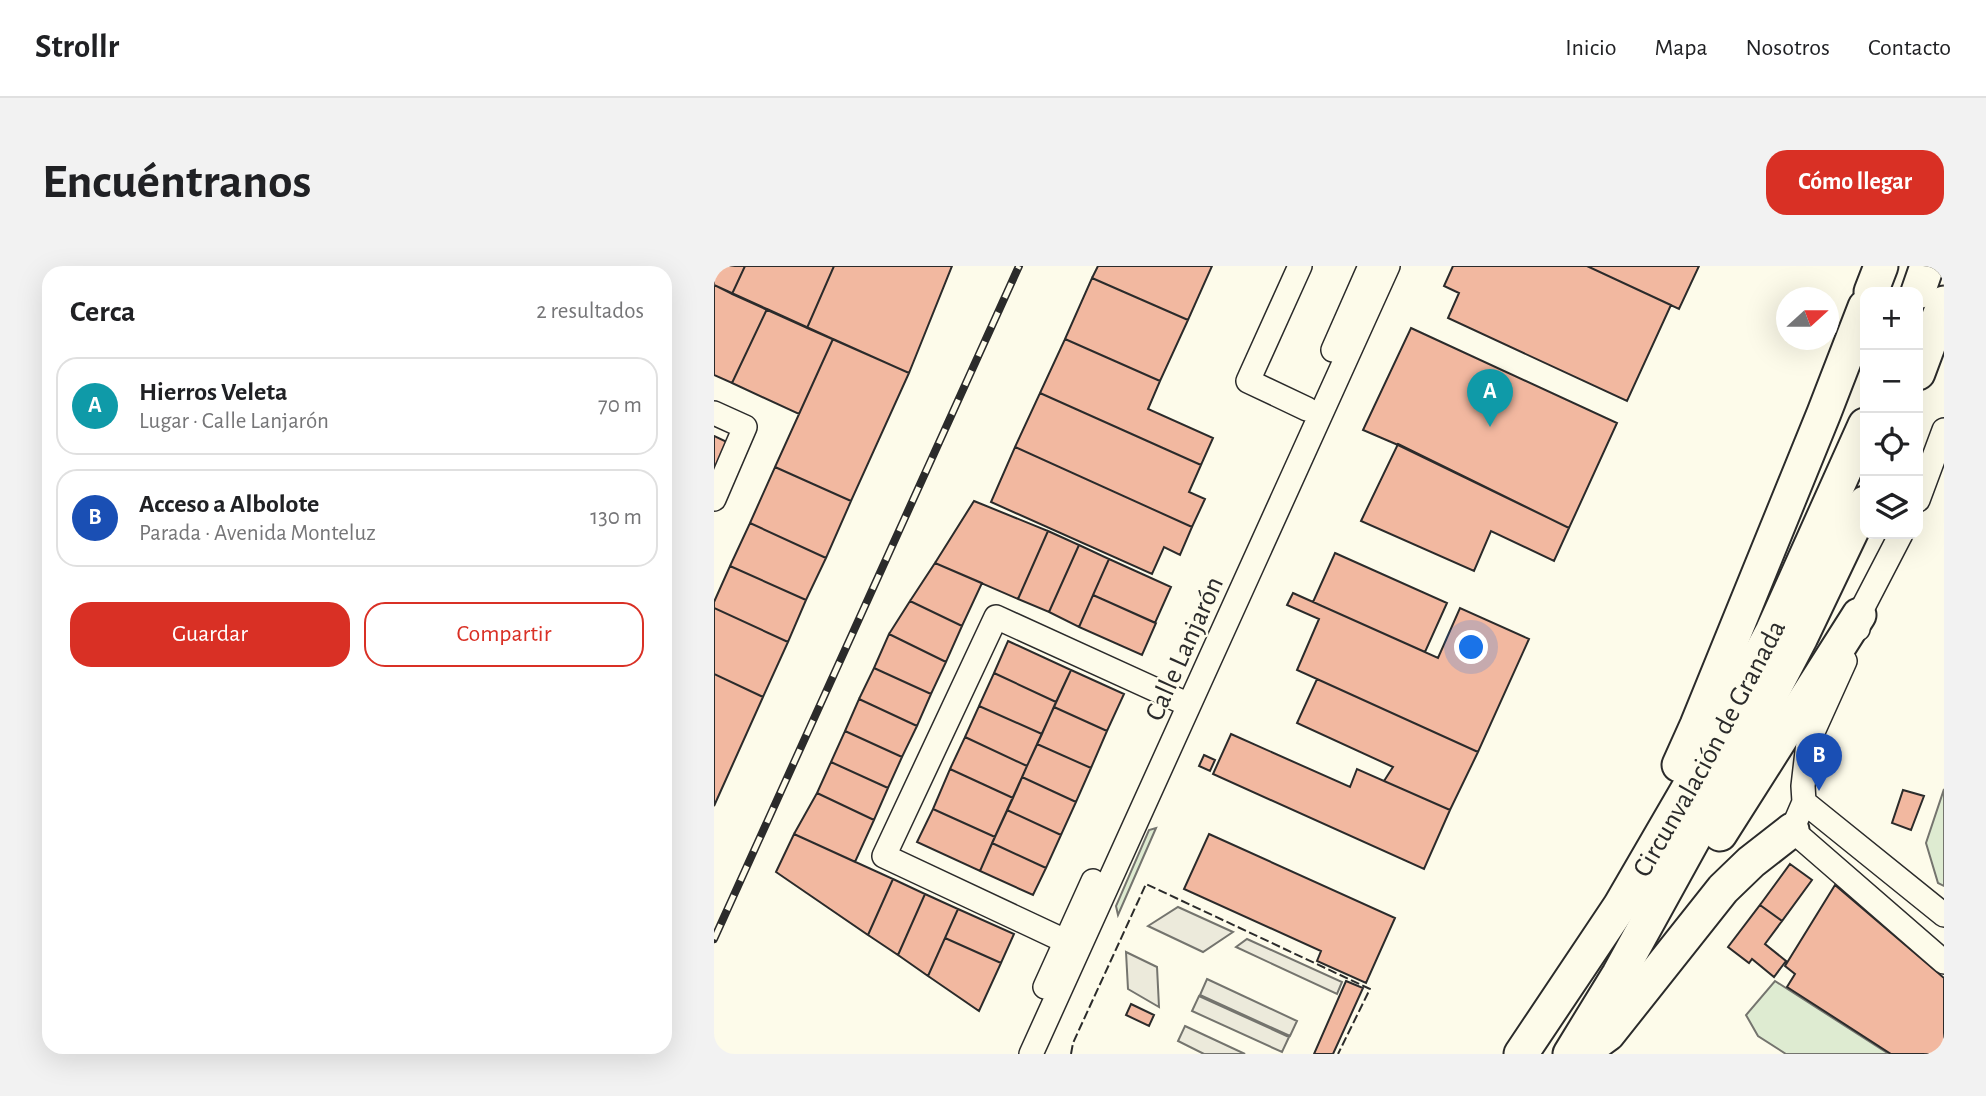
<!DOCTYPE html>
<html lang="es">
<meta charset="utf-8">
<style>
:root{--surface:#fff;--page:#f2f2f2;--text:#202124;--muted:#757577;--line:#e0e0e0;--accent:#d93025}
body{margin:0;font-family:"Alegreya Sans",sans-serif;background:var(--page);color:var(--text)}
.controls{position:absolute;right:21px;top:21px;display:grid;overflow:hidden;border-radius:14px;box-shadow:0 7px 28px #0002}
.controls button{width:63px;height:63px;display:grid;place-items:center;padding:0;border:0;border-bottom:2px solid var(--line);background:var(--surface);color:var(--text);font:35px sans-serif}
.compass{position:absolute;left:1062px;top:21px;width:63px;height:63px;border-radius:50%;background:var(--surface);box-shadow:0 7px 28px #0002;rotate:69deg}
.you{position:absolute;left:758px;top:382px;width:24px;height:24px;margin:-18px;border:5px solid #fff;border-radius:50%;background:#1a73e8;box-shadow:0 0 0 10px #1a73e833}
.badge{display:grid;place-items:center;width:46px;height:46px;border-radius:50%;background:var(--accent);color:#fff;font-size:23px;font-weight:700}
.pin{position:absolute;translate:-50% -58px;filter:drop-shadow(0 2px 4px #0008)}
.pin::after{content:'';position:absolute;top:37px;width:24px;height:21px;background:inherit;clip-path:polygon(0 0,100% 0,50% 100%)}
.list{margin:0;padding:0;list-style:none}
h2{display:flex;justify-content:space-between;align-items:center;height:91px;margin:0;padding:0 28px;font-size:30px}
h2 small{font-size:23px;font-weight:400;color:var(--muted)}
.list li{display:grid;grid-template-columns:46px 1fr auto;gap:21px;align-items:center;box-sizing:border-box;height:98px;margin:0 14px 14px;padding:0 14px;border:2px solid var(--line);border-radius:21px}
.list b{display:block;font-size:26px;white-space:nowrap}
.list p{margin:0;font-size:23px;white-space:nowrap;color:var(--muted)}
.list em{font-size:23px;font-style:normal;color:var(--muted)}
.actions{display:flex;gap:14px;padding:21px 28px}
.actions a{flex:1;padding:16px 0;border:2px solid var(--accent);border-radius:21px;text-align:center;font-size:24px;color:var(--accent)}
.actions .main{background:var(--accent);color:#fff}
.icon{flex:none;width:38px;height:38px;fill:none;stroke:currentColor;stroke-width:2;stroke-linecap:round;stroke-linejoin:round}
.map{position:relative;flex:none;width:1230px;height:788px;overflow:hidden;border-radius:21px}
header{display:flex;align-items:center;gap:42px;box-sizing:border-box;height:98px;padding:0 35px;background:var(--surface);border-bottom:2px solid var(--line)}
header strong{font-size:33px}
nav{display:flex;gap:38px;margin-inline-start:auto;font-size:24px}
.intro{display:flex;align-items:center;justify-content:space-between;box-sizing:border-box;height:168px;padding:0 42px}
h1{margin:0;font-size:49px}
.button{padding:18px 32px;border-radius:21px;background:var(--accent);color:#fff;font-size:24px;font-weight:700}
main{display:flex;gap:42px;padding:0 42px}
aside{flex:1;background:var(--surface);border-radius:21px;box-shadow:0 7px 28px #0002}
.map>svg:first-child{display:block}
.green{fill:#deebd1;stroke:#74746e;stroke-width:2}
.parking{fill:#eceadb;stroke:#74746e;stroke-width:2}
.building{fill:#f2b8a0;stroke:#2b2b2b;stroke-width:2}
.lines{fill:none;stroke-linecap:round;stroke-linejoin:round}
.minor-casing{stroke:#2b2b2b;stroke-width:26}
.highway-casing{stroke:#2b2b2b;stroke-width:37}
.minor{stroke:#fdfbea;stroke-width:23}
.highway{stroke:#fdfbea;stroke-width:33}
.rail-casing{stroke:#2b2b2b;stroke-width:8}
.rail{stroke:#fdfbea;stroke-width:5;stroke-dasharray:16;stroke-linecap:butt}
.fence{stroke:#2b2b2b;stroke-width:2;stroke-dasharray:9 3.5;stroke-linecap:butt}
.labels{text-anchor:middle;stroke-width:5;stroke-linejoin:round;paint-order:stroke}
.street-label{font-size:28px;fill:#2b2b2b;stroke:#fdfbea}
</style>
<header>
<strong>Strollr</strong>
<nav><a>Inicio</a><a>Mapa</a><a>Nosotros</a><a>Contacto</a></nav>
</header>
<div class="intro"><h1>Encuéntranos</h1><a class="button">Cómo llegar</a></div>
<main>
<aside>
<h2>Cerca<small>2 resultados</small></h2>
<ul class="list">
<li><span class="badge" style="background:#0f9aa8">A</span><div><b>Hierros Veleta</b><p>Lugar · Calle Lanjarón</p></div><em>70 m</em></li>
<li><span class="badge" style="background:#1a4fb4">B</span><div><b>Acceso a Albolote</b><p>Parada · Avenida Monteluz</p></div><em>130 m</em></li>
</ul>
<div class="actions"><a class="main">Guardar</a><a>Compartir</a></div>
</aside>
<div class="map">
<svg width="1230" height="788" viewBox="0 0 1230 788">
<rect width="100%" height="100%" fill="#fdfbea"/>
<!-- green -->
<path class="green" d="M 1230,523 L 1230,620 L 1224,617 L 1212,577 Z
M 442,562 L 404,649 L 402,640 L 435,564 Z
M 1061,715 L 1175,788 L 1072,788 L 1044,770 L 1032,749 Z"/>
<!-- parking -->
<path class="parking" d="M 464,641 L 519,666 L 489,686 L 434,660 Z
M 533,673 L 628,716 L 623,728 L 522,681 Z
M 412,686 L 443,701 L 445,741 L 414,723 Z
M 493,713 L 583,755 L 576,770 L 486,729 Z
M 485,730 L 575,771 L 568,786 L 478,745 Z
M 471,760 L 531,788 L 490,788 L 464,775 Z"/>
<!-- building -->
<path class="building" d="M 0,0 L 31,0 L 18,28 L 0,19 Z
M 31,0 L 120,0 L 93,62 L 18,28 Z
M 120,0 L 238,0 L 195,107 L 93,62 Z
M 384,0 L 498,0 L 474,54 L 378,12 Z
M 739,0 L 873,0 L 957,39 L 913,135 L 734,52 L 745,27 L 730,20 Z
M 873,0 L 985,0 L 965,43 Z
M 378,12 L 474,54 L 446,115 L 351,73 Z
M 0,19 L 53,43 L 18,117 L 0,109 Z
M 53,43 L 119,73 L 85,148 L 18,117 Z
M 697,62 L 903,157 L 855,262 L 684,179 L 649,164 Z
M 119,73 L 195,107 L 137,235 L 61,201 Z
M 351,73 L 446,115 L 434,143 L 499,172 L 487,199 L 326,127 Z
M 326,127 L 487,199 L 475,226 L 491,233 L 478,261 L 301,181 Z
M 0,170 L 15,177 L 0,210 Z
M 684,178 L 855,262 L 840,295 L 777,265 L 760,305 L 647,255 Z
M 301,181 L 478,261 L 466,289 L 450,281 L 438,308 L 277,236 Z
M 61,201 L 137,235 L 112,292 L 36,257 Z
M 260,235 L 334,265 L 304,333 L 221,297 Z
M 36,257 L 112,292 L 92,334 L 16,300 Z
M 334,265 L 365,279 L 335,346 L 304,333 Z
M 365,279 L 395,293 L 365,361 L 335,346 Z
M 621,287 L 733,337 L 711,386 L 599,336 Z
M 395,293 L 457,321 L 441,357 L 379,329 Z
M 221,297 L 268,317 L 248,360 L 196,335 Z
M 16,300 L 92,334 L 74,376 L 0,342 L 0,336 Z
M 579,327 L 724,392 L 746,342 L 815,373 L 764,486 L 583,404 L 605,353 L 573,339 Z
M 379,329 L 442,357 L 428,389 L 365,361 Z
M 196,335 L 248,360 L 232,396 L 175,368 Z
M 0,342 L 74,376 L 49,431 L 0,408 Z
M 175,368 L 232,396 L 217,428 L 160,402 Z
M 294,375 L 357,404 L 342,436 L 280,407 Z
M 160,402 L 217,428 L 203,460 L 145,433 Z
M 357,404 L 410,428 L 393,465 L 340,441 Z
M 280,407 L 342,436 L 328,468 L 265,440 Z
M 0,408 L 49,431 L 0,540 Z
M 603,413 L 764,486 L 736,544 L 670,515 L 679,501 L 583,457 Z
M 145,433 L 203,460 L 188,491 L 131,465 Z
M 265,440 L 328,468 L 313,500 L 251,471 Z
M 340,441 L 393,465 L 377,502 L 323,478 Z
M 131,465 L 188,491 L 174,522 L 117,496 Z
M 517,468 L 636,521 L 643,503 L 736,544 L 710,603 L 499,508 Z
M 251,471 L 313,500 L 299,532 L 236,503 Z
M 323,478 L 377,502 L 362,536 L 308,511 Z
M 490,489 L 501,494 L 496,505 L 485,500 Z
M 117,496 L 174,522 L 160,554 L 103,527 Z
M 236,503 L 299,532 L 281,571 L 219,543 Z
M 308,511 L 362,536 L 347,569 L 293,544 Z
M 1189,524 L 1210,530 L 1197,564 L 1178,557 Z
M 103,527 L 160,554 L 141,596 L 80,568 Z
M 219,543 L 281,571 L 266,605 L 203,576 Z
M 293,544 L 347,569 L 332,602 L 278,577 Z
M 80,568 L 179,613 L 154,669 L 62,606 Z
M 495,568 L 681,652 L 652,717 L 603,695 L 607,685 L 470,623 Z
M 278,577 L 332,602 L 319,629 L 266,605 Z
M 1076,598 L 1098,614 L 1068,655 L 1046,639 Z
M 179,613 L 211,628 L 184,689 L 154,669 Z
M 1121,619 L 1230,712 L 1230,788 L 1177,788 L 1073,721 L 1081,708 L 1071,700 Z
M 211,628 L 244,643 L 214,710 L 184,689 Z
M 1046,639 L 1068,655 L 1051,678 L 1072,695 L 1060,711 L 1038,693 L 1035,697 L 1014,681 Z
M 244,643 L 300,668 L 287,697 L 231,672 Z
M 231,672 L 287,697 L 265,745 L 214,710 Z
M 632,715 L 649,722 L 619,788 L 600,788 Z
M 417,738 L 440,749 L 435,760 L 412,749 Z"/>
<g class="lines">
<defs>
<path id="minor" d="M 586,0 L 534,115 L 593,143
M 619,84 L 656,0
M 0,147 L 31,161 L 0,233
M 1204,234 L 1230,164
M 1144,363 L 1145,349 L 1187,268
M 1131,395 L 1094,477 L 1089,520 L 1090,536 L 1078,564 L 1230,696
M 1090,536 L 1230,649
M 351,675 L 170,590 L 282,351 L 475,439
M 331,721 L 379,615
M 317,788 L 674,0"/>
<g id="highway">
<path d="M 1157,26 L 1167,0"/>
<path d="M 1204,26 L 1213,0"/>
<path d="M 1204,107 L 1230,37"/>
<path d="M 965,499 L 983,459 L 1110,147 L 1151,41"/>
<path d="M 1006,568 L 1145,349"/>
<path d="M 872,784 L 894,768 L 1009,623 L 1037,596 L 1078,564"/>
<path id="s1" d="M 807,788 L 906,640 L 985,504 L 1058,366 L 1151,159"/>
<path d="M 856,788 L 905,708 L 1018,503 L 1087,371 L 1151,237"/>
</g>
</defs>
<!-- minor casing -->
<use href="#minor" class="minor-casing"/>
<!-- highway casing -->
<use href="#highway" class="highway-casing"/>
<!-- minor -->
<use href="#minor" class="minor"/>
<!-- highway -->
<use href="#highway" class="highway"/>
<defs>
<path id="rail" d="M 0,673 L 305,0"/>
</defs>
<!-- rail casing -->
<use href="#rail" class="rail-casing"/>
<!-- rail -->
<use href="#rail" class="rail"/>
<!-- fence -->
<path class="fence" d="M 357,788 L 359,777 L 432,618 L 656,723 L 624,788"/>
</g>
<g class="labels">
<!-- street labels -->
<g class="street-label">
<text transform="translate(469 382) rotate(-66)" y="10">Calle Lanjarón</text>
<text dy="10" stroke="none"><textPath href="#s1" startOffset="359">Circunvalación de Granada</textPath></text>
</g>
</g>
</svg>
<div class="controls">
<button>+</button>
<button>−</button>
<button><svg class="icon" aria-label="locate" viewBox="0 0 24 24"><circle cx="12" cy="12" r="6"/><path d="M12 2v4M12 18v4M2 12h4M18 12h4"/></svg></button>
<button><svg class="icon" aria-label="layers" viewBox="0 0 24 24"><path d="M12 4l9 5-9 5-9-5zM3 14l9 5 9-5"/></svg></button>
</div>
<svg class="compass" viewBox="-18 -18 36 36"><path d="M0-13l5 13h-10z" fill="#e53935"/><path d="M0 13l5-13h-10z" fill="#757577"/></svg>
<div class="you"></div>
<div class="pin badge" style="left:776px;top:161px;background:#0f9aa8">A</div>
<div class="pin badge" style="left:1105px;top:525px;background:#1a4fb4">B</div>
</div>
</main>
